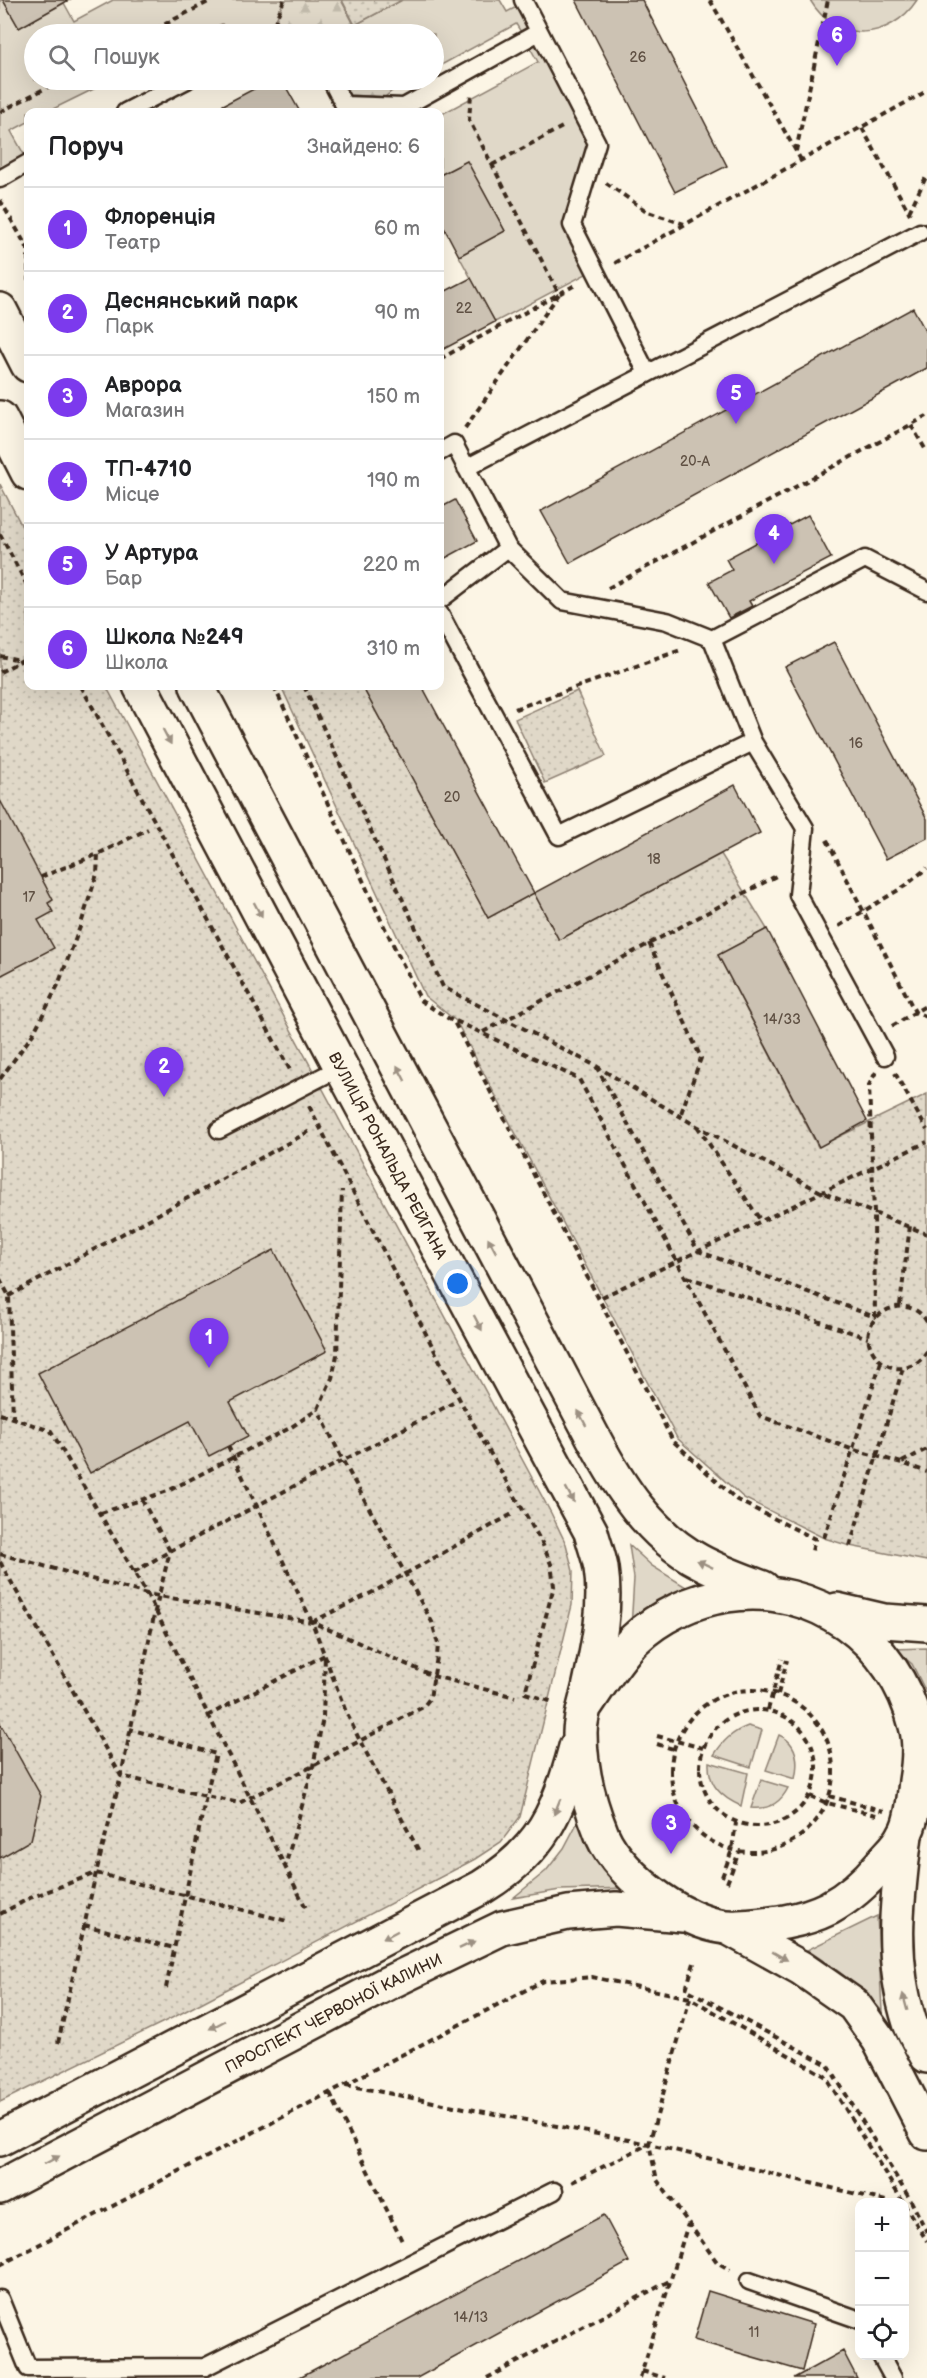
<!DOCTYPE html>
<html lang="uk">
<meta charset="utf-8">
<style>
:root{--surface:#fff;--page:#f6f6f6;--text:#202124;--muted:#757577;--line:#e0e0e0;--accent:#7c3aed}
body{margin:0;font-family:"Balsamiq Sans",sans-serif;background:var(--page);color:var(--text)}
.controls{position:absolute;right:18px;bottom:18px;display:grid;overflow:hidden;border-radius:12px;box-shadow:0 6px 24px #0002}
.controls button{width:54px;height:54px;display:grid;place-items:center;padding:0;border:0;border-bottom:2px solid var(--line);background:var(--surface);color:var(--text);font:30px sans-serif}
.you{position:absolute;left:458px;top:1284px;width:21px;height:21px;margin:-15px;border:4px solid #fff;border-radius:50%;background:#1a73e8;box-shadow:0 0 0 9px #1a73e833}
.badge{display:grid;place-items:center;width:39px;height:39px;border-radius:50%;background:var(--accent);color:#fff;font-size:20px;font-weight:700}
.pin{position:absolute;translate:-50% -50px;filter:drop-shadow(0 2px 3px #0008)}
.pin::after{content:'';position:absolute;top:32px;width:21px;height:18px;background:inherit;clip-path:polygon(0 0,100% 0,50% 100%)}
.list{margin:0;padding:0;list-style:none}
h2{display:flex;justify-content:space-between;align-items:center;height:78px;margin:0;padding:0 24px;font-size:26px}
h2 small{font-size:20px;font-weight:400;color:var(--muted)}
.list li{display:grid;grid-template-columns:39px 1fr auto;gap:18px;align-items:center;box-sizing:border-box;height:84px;padding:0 24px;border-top:2px solid var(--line)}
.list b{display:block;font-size:22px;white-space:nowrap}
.list p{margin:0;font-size:20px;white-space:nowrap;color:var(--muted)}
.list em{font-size:20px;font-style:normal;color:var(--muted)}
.icon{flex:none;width:33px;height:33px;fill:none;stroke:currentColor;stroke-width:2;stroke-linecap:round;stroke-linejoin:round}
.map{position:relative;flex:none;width:927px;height:2378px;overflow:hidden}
.search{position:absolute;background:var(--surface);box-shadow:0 6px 24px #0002;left:24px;top:24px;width:420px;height:66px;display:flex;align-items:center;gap:15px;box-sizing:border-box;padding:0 21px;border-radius:33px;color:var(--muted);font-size:22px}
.panel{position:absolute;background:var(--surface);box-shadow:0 6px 24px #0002;left:24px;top:108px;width:420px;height:582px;border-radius:12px}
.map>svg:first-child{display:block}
.grass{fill:#e0d8c8;stroke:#8e8173;stroke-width:1.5}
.forest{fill:url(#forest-firs);stroke:#8e8173;stroke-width:1.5}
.park{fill:url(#park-dots);stroke:#8e8173;stroke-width:1.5}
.building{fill:#ccc2b3;stroke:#3b2a1e;stroke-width:1.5}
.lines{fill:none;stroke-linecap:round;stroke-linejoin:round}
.service-casing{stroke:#3b2a1e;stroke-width:21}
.secondary-casing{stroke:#3b2a1e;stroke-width:38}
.path{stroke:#3b2a1e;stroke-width:4;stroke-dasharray:6 4.5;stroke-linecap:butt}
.service{stroke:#fcf5e5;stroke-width:16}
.secondary{stroke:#fcf5e5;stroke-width:33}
.oneway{fill:#9c9082}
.labels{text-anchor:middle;stroke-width:4.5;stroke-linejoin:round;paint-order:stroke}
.number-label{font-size:14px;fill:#5f5043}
.street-label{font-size:16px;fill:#3b2a1e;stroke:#fcf5e5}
</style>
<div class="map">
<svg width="927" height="2378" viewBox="0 0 927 2378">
<defs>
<pattern id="forest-firs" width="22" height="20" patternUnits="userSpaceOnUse" patternTransform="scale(1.5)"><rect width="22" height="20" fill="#e0d8c8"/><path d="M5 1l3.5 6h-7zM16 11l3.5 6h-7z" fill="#c1baab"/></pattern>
<pattern id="park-dots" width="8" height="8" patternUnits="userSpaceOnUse" patternTransform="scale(1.5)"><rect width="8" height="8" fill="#e0d8c8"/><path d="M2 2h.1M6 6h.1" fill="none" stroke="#c1baab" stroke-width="1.8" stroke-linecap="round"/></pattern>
</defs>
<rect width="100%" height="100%" fill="#fcf5e5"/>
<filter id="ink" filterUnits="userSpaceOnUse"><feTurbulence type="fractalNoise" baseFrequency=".0167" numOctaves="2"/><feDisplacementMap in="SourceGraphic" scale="12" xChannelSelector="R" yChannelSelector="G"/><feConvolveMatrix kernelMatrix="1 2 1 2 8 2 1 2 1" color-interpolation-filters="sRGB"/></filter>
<g filter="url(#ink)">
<!-- grass -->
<path class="grass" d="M 0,0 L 3,0 L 19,28 L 64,3 L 74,21 L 113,0 L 284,0 L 273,28 L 259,34 L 229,34 L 222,24 L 200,34 L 34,34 L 34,80 L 112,80 L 47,112 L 28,112 L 28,122 L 11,131 L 26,158 L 0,170 Z
M 402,0 L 500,0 L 507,12 L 522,4 L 534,26 L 524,37 L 516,24 L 434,69 L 434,34 L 359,34 L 355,25 Z
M 810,0 L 917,0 C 890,41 836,44 810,0 Z
M 538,39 L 591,141 L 566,225 L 588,273 L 495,322 L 459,256 L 505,231 L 467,161 L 440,175 L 440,115 L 538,62 L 528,44 Z
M 629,1545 L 652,1566 L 694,1592 L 631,1629 L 634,1578 Z
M 927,1648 L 927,1694 L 912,1664 L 894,1649 Z
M 748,1726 L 762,1730 L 751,1767 L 714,1755 C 723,1741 732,1732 748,1726 Z
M 779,1735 C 798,1743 799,1761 795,1779 L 766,1770 Z
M 709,1762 L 748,1773 L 741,1806 C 721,1797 708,1785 709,1762 Z
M 761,1780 L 788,1788 C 780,1804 768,1810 751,1808 Z
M 582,1814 L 629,1888 L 560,1890 L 513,1898 L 546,1871 L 564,1848 Z
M 877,1916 L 882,2011 C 860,1986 835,1968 807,1950 Z"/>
<!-- forest -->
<path class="forest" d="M 284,0 L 341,0 L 359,34 L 302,34 L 276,20 Z
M 342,80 L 383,80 L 388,88 L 393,90 L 385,97 L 349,95 Z"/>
<!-- park -->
<path class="park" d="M 342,0 L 402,0 L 355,25 Z
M 0,484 L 28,538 L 28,686 L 106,686 L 551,1513 L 566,1544 L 573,1571 L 572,1605 L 520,1817 L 501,1842 L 475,1859 L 178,2015 L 0,2102 Z
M 281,686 L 362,686 L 488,918 L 534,893 L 559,940 L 721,854 L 767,929 L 718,955 L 818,1147 L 927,1094 L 927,1561 L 850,1546 L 824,1538 L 744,1498 L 677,1438 L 456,1021 L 425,996 Z
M 577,691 L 606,756 L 545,783 L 515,719 Z"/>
<!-- building -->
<path class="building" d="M 3,0 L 69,0 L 19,28 Z
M 576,0 L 642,0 L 727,166 L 675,192 Z
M 271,80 L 282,80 L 300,112 L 210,112 Z
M 467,161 L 505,231 L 459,256 L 440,220 L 440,175 Z
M 471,278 L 495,322 L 440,351 L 440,294 Z
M 913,308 L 927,334 L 927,368 L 570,563 L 541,511 Z
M 455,500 L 477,541 L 440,561 L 440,508 Z
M 808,515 L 831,558 L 749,601 L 752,606 L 729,618 L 709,582 L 732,570 L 726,559 Z
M 834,642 L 927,819 L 927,838 L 886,859 L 785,667 Z
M 362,686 L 422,686 L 534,893 L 488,918 Z
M 735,785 L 760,833 L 559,940 L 534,893 Z
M 0,800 L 53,900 L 48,903 L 53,912 L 38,920 L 54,948 L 0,976 Z
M 767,929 L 867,1121 L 819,1147 L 718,955 Z
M 274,1250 L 327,1351 L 230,1402 L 248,1436 L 209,1456 L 190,1421 L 90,1473 L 38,1373 Z
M 0,1723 L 41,1796 L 31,1840 L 0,1858 Z
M 604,2215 L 629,2262 L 417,2378 L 298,2378 Z
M 708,2291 L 814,2324 L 802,2371 L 694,2340 Z
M 843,2351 L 857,2378 L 794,2378 Z"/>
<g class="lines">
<defs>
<path id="service" d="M 523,0 L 597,143 L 572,225 L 647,373
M 331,80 L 344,105 L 404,107 L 539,32
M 125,112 L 187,80
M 0,179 L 28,163
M 440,452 L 454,444 L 508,548 L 562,601 L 667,621 L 712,639 L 753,742 L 805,828 L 798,895 L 885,1056
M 466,468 L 920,232
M 440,600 L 508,548
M 440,614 L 559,836 L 753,742
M 712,639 L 865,559 L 927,591
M 219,1130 L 341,1067
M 749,2281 L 860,2320
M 0,2299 L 28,2368 L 205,2367 L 554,2191
M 881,2356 L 893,2378"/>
<g id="secondary">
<path d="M 0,310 L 28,365"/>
<path d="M 0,418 L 28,473"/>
<path id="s1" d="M 140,686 L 341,1067 L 591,1532 C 594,1544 599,1556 601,1568 C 607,1607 598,1646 590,1684 C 587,1699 580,1717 580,1733 C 580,1767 589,1803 602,1835 C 620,1877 692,1932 739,1927 C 770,1925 801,1922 829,1908 C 849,1897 867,1881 881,1864 C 888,1855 899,1846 904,1835 C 913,1821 914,1798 916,1781 C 919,1763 921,1744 916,1726 C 895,1641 815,1581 727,1595 C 693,1600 659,1616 634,1640 C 616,1659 601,1683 586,1705"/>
<path d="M 197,686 L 594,1439 C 619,1486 650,1535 699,1561 C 719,1572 742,1580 763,1588"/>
<path d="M 837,1610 L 884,1621 L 927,1624"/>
<path d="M 905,1835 C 897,1900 889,1958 910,2023 C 914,2034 921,2045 927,2056"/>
<path d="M 729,1928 L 801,1968 L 854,2005 L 879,2040 L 927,2133"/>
<path d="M 0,2139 L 482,1887 C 541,1851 559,1812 576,1747"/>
<path id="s2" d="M 0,2187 L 386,1984 L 502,1928 L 568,1913 L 616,1909 L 683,1915"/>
</g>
</defs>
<!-- service casing -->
<use href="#service" class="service-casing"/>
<!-- secondary casing -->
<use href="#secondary" class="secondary-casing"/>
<!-- path -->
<path class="path" d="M 710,0 L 801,160
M 146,34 L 212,0
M 270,34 L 284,0
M 0,112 L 61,80
M 862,128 L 910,214
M 796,151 L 828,0
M 492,165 L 564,126
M 606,183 L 648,212 L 684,224
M 0,200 L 28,249 L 28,280
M 909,212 L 927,175
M 615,263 L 927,91
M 440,359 L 577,284
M 911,425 L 927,452
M 465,428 L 559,294 L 469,120 L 471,94
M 0,534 L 28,587
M 608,588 L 927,416
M 0,656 L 20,660
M 0,672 L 28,657
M 81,686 L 290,1070
M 274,686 L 382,922 L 421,1001 L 454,1022 L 673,1441 L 737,1500 L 815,1539 L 812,1551
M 304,686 L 443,987 L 596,1066 L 698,1251 L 875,1317 L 874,1213 L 869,1085 L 876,1072
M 515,709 L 681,650
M 827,840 L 915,1012 L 927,1017
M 41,877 L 98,854 L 148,829
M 839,926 L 905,886 L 927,868
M 649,943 L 701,1058 L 680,1116
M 456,1021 L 579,1079 L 760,1416 L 854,1450 L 902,1463 L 927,1472
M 892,1026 L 927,1005
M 483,1032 L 778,875
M 596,1066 L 693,1124 L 821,1192 L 927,1234
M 895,1073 L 927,1130
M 0,1079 L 33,1034 L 58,985 L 80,927 L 97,874 L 98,854
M 309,1106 L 462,1404 L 542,1543 L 551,1564 L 554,1586 L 525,1693 L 553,1702
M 697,1126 L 761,1221
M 687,1277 L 868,1338
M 0,1279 L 9,1296 L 13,1418
M 9,1296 L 310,1131
M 602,1297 L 927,1142
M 900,1305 L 910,1226
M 927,1322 C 907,1287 852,1318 873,1352 C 878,1360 886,1366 895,1368 C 908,1370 920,1363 927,1352
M 0,1414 L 51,1431 L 147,1594 L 307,1910
M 228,1446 L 312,1622 L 346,1712 L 360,1741 L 420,1853
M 902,1462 L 927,1449
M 101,1513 L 168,1491 L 290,1428 L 318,1409 L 332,1378 L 337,1355 L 342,1190
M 824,1538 L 881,1362
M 850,1546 L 903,1368
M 0,1554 L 147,1594 L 312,1622 L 433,1676 L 515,1697
M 0,1562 L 121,1776 L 206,1796 L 216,1754 L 130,1729
M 134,1572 L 170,1551 L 142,1500
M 312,1622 L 375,1591 L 514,1513
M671 1771a81 81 0 1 1 162 0a81 81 0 1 1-162 0Z
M 778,1694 L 787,1660
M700 1768a58 58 0 1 1 116 0a58 58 0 1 1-116 0Z
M 768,1710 L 782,1659
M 207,1716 L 325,1655 L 323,1718 L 313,1766 L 285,1867
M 657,1736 L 703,1748
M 657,1744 L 673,1749
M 810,1796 L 827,1803 L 880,1816
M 829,1796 L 884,1811
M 722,1877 L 732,1850 L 736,1823
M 727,1883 L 739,1852
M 0,1914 L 30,1898 L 96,1873 L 287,1921
M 84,1925 L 174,1948
M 694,1963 L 686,1989 L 828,2065 L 911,2201 L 927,2232
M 166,1988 L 206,1796 L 239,1803 L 313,1766 L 423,1707 L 430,1698 L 437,1657 L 438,1644 L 432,1622 L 343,1461 L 318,1409
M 690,1998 L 649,2144 L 657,2180 L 717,2262 L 730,2270
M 58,2043 L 96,1873 L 121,1776 L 155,1611 L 170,1551 L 453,1403
M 346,2085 L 649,2144 L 890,2202
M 330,2093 L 403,2243
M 572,2182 L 649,2144
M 904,2204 L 927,2241
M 0,2265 L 543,1981 L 592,1977 L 690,1998 L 825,2076 L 903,2202
M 642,2371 L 665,2378
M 487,2378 L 671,2280
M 640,2378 L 688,2224"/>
<!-- service -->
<use href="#service" class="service"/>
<!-- secondary -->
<use href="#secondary" class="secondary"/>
</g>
<!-- one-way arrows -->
<defs><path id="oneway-solid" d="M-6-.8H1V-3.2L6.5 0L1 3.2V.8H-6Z" transform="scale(1.5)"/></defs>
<g class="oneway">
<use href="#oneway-solid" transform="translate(167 737) rotate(62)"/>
<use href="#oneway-solid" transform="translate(258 910) rotate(62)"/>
<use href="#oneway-solid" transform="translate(401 1073) rotate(-118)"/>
<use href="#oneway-solid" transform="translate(492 1245) rotate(-118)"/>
<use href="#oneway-solid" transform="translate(478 1323) rotate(62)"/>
<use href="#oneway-solid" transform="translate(582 1418) rotate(-118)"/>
<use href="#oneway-solid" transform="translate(570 1495) rotate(61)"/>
<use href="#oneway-solid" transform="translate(705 1564) rotate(-155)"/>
<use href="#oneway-solid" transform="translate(557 1807) rotate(112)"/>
<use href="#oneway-solid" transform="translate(390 1935) rotate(152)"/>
<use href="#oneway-solid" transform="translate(467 1945) rotate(-26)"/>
<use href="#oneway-solid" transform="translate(780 1956) rotate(29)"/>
<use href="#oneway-solid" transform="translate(905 2002) rotate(-105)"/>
<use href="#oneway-solid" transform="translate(217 2025) rotate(152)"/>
<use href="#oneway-solid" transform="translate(52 2160) rotate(-28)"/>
</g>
</g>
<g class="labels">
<!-- number labels -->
<g class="number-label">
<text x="638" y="62">26</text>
<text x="464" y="313">22</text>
<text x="695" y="466">20-А</text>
<text x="856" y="748">16</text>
<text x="452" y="802">20</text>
<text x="654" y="864">18</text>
<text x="29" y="902">17</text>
<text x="782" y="1024">14/33</text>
<text x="471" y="2322">14/13</text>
<text x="754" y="2337">11</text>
</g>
<!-- street labels -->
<g class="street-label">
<text dy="6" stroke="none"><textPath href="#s1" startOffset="531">ВУЛИЦЯ РОНАЛЬДА РЕЙГАНА</textPath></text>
<text dy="6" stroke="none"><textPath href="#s2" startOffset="376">ПРОСПЕКТ ЧЕРВОНОЇ КАЛИНИ</textPath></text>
</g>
</g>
</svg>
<div class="controls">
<button>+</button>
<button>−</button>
<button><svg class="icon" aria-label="locate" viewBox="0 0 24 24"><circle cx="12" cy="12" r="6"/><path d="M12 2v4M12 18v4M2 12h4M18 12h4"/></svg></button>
</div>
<div class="you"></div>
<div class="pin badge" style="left:209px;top:1368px">1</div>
<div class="pin badge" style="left:164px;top:1097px">2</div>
<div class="pin badge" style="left:671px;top:1854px">3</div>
<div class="pin badge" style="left:774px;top:564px">4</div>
<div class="pin badge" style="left:736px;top:424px">5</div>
<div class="pin badge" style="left:837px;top:66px">6</div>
<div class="search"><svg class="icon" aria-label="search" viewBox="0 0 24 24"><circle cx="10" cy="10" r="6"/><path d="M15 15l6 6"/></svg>Пошук</div>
<section class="panel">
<h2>Поруч<small>Знайдено: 6</small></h2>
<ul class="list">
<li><span class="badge">1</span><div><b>Флоренція</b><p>Театр</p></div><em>60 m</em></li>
<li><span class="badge">2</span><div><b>Деснянський парк</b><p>Парк</p></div><em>90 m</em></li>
<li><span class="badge">3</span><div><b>Аврора</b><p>Магазин</p></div><em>150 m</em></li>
<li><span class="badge">4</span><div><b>ТП-4710</b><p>Місце</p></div><em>190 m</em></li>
<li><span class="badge">5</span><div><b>У Артура</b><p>Бар</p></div><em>220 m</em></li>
<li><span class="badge">6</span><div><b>Школа №249</b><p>Школа</p></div><em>310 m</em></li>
</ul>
</section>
</div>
